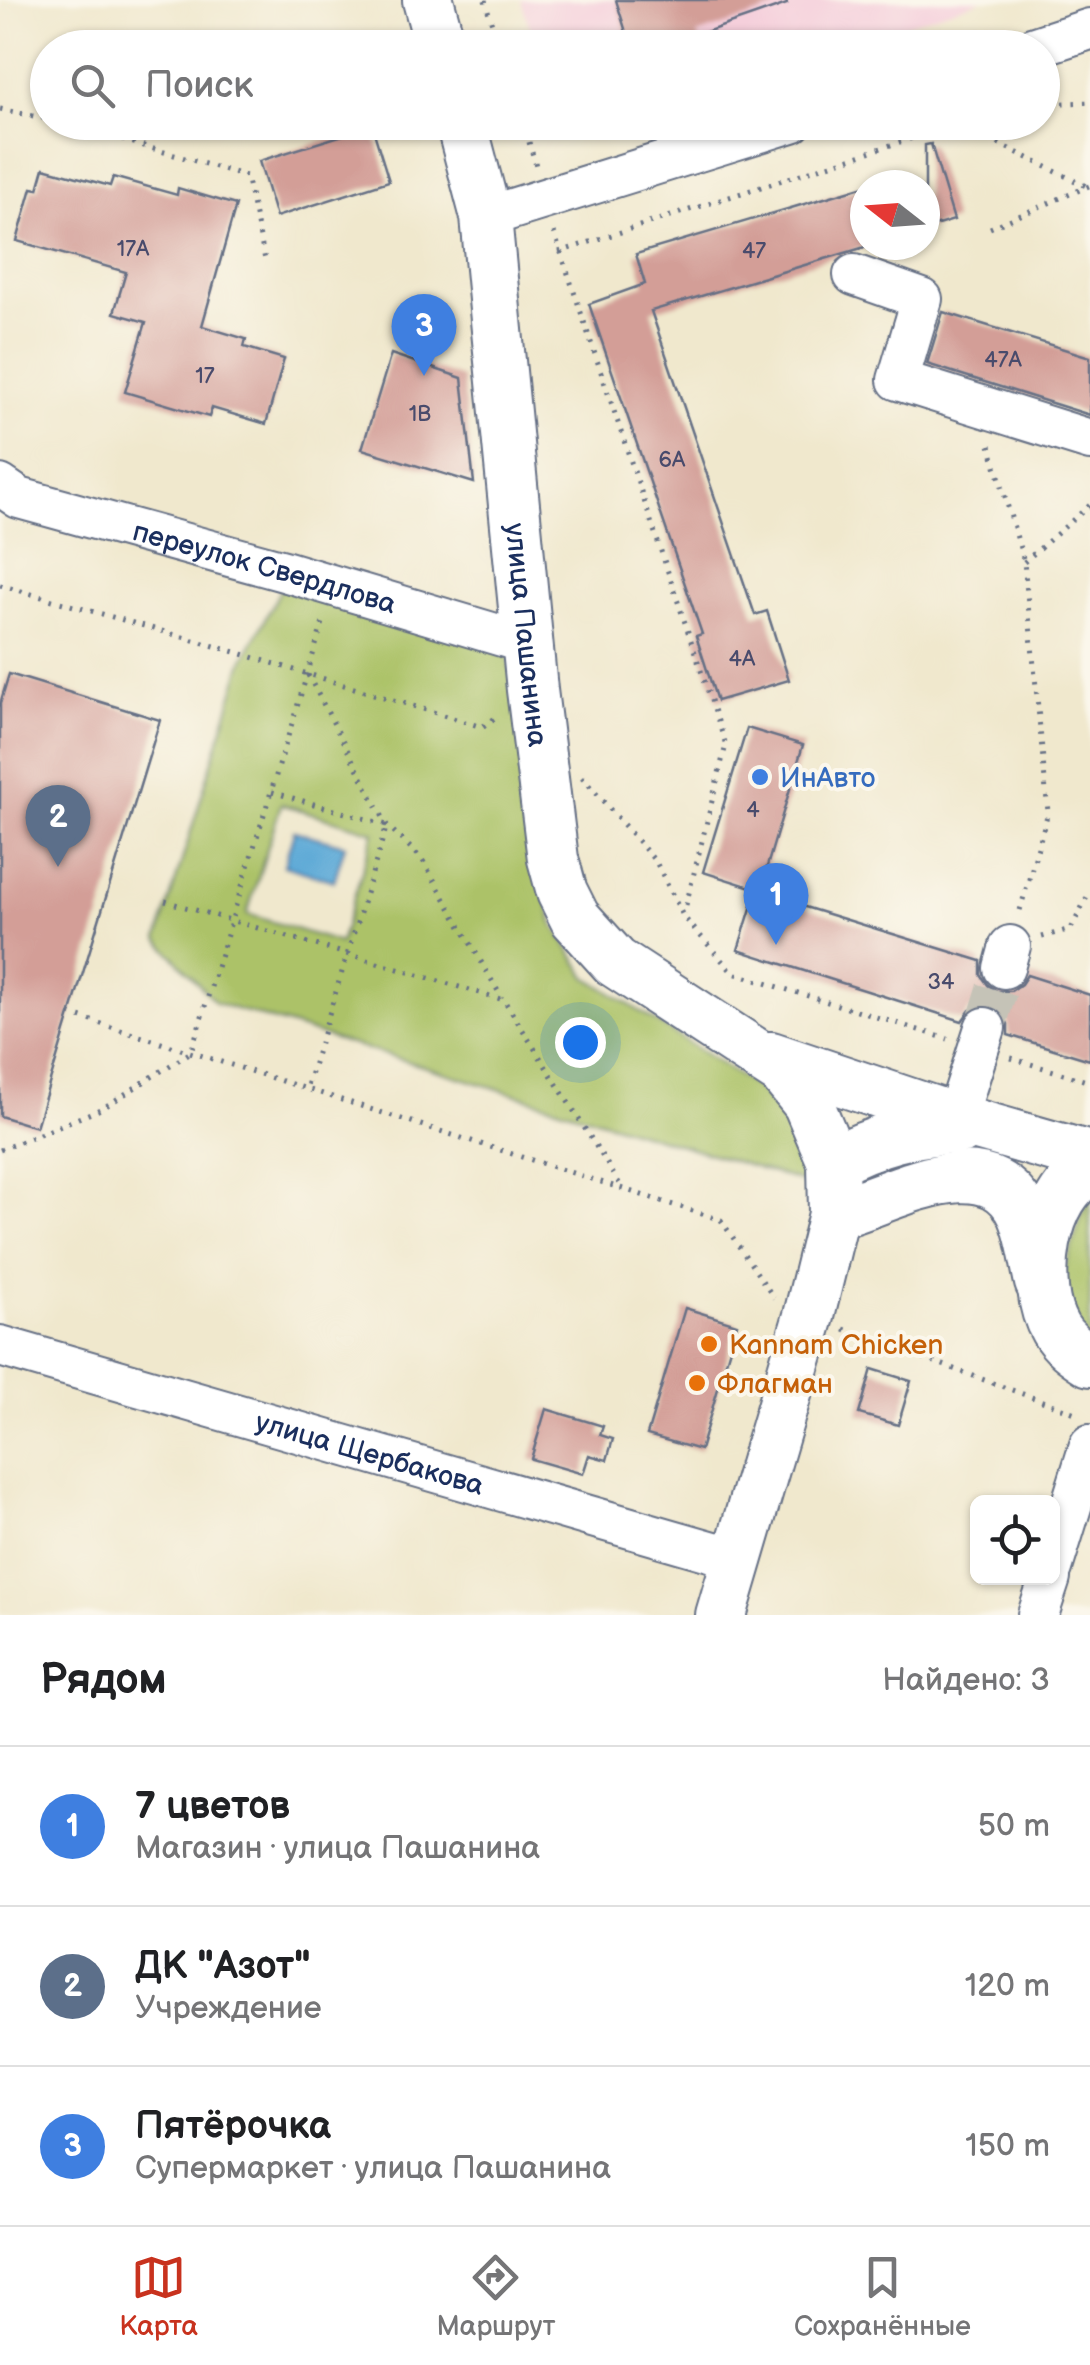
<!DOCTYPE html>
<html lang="ru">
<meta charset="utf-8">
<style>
:root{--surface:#fff;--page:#f2f2f2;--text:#202124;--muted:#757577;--line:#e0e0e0;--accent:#c8321e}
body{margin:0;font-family:"Balsamiq Sans",sans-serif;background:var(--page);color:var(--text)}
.controls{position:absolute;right:30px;bottom:30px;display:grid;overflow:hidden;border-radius:15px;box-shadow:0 2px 8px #0004}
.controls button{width:90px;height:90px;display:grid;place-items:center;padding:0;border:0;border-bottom:2px solid var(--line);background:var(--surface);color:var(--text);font:50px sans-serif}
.compass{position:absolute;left:850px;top:170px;width:90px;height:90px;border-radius:50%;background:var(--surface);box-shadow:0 2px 8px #0004;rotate:287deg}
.you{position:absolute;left:580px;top:1042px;width:35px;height:35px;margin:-25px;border:8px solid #fff;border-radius:50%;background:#1a73e8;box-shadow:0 0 0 15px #1a73e833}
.badge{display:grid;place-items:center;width:65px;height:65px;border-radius:50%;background:var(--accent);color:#fff;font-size:32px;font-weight:700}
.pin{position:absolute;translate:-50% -82px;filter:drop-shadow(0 2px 5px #0008)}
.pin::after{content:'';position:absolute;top:52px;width:35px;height:30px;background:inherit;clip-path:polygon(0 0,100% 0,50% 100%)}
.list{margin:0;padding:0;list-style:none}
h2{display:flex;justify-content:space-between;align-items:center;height:130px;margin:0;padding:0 40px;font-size:42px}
h2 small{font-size:32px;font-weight:400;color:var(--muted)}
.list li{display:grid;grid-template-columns:65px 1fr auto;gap:30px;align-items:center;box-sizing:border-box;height:160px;padding:0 40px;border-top:2px solid var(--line)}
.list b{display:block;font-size:38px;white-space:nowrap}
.list p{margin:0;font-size:32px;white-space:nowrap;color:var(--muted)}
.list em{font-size:32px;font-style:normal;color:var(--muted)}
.icon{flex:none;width:55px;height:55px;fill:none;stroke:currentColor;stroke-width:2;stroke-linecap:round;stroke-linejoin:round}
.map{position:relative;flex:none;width:1090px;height:1615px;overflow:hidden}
.search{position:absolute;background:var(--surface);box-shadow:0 2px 8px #0004;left:30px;right:30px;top:30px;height:110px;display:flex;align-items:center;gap:25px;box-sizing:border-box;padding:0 35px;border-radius:55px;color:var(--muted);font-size:38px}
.sheet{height:610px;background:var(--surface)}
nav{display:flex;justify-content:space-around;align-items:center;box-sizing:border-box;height:140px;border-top:2px solid var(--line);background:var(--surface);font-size:28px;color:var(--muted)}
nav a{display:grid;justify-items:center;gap:5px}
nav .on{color:var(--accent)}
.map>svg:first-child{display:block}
.built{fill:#f5cfdb}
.green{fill:#acc267;stroke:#647862;stroke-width:2.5;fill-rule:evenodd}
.water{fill:#5eaad7;stroke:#3c6c9a;stroke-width:2.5}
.building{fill:#d39e97}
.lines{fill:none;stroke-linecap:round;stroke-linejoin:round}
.minor-tunnel{stroke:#c5c3b7;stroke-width:40;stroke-dasharray:40 20;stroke-linecap:butt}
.minor-casing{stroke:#667085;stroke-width:44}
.major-casing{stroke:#667085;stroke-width:54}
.path{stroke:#667085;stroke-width:5;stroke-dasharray:2.5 8;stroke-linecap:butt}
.minor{stroke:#fff;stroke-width:40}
.major{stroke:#fff;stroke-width:50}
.shop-dot{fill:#3f7fe0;stroke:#fbf7ec;stroke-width:4}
.food-dot{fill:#e8710a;stroke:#fbf7ec;stroke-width:4}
.labels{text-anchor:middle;stroke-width:8;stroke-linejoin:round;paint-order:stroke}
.number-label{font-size:22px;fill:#494b6c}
.street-label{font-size:28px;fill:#1b2f5e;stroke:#fbf7ec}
.shop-label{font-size:28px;fill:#366cbe;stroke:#fbf7ec;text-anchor:start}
.food-label{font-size:28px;fill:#c56008;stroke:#fbf7ec;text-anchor:start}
</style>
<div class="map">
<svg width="1090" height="1615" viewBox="0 0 1090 1615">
<rect width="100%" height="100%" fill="#fbf7ec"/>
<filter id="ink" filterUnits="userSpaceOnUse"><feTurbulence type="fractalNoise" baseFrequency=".01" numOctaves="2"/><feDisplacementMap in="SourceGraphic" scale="20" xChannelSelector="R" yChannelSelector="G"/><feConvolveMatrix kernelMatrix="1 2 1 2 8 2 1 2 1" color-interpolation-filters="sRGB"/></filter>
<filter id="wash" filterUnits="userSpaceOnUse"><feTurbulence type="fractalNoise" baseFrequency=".0048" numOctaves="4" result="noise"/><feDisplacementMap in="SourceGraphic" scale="40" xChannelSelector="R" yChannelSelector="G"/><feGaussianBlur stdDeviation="2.25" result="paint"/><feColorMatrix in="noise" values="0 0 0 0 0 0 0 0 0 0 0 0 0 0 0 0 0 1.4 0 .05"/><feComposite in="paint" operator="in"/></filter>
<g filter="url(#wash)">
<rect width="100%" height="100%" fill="#f0e8cd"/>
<!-- built -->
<path class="built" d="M 521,0 L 982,0 L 835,48 L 536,47 Z"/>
<!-- green -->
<path class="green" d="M 286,579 L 507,647 L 552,922 L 587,977 L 759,1089 L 790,1123 L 807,1166 L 806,1183 L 216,1003 L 158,939 L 243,661 ZM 281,804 L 374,832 L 340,943 L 247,914 Z
M 1090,1189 L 1090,1347 L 1056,1296 Z"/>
<!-- water -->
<path class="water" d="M 294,831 L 345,845 L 334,881 L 284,866 Z"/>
<g id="blocks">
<!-- building -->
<path class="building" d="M 616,0 L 786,0 L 787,4 L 697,35 L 702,48 L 631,48 Z
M 372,126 L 389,181 L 276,217 L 259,161 Z
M 931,144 L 954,220 L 925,229 L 925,145 Z
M 44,168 L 110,186 L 113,177 L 177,195 L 178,188 L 236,205 L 202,326 L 246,339 L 244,347 L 284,359 L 266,424 L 212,408 L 209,417 L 125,392 L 146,322 L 114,313 L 126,272 L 17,241 L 32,188 L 38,189 Z
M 865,186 L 865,247 L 651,311 L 755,615 L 767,611 L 789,680 L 717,701 L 696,636 L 702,634 L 589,304 L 645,284 L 636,254 Z
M 943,312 L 1090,357 L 1090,415 L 927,364 Z
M 391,354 L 462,378 L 474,483 L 362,449 Z
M 9,674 L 160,720 L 36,1127 L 0,1116 L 0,704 Z
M 747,728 L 803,745 L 760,890 L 703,872 Z
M 756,892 L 981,961 L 981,975 L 988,985 L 997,991 L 1011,991 L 1021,984 L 1027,975 L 1090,995 L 1090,1060 L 1008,1035 L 1008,1024 L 1003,1013 L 991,1005 L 981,1005 L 970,1010 L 962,1021 L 738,950 Z
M 685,1308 L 737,1324 L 700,1450 L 647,1435 Z
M 872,1369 L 911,1381 L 898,1425 L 859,1414 Z
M 546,1409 L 603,1426 L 600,1435 L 613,1439 L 607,1460 L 589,1455 L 583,1474 L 531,1459 Z"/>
</g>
</g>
<g filter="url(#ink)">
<use href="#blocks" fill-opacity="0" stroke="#667085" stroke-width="2.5"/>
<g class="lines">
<!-- minor-tunnel -->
<path class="minor-tunnel" d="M 985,1028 L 1004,968"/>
<defs>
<g id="minor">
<path d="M 1032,48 L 1090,29"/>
<path d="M 486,217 L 792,122"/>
<path d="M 854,275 L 922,299 L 898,380 L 1090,440"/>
<path id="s1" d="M 0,485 L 19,498 L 284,571 L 529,644"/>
<path d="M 1004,968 L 1010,946"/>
<path d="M 953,1128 L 985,1028"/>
<path id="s2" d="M 0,1346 L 738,1559"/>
<path d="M 1052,1568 L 1090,1445"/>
<path d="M 1038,1615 L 1050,1578"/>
</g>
<g id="major">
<path d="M 428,0 L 441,48"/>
<path id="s3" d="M 461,122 L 486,217 L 532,690 L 553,859 L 562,892 L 575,918 L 615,962 L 782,1071 L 808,1103 L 833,1162 L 834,1214 L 809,1316 L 721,1615"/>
<path d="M 771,1057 L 956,1119 L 1090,1157"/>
<path d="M 833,1162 C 874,1140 914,1129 962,1128"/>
<path d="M 1090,1171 C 1042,1193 1030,1287 1055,1329 C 1063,1343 1076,1352 1090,1361"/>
<path d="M 834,1214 C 889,1201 986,1138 1023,1214 C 1032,1234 1035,1261 1040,1282"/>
</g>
</defs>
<!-- minor casing -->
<use href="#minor" class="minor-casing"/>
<!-- major casing -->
<use href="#major" class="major-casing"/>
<!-- path -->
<path class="path" d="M 485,0 L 499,48
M 1042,104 L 1090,102
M 0,109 L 48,119
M 62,122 L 246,176 L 266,264
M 523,122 L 537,169
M 960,125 L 1090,188
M 990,228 L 1089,186
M 554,232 L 726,745 L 684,913
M 559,252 L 962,122
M 990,445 L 1024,562 L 1048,812 L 1019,914
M 1024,562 L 1090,505
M 0,585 L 239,653 L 482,727 L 498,716
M 308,675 L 387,825 L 422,859 L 502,998
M 582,777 L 656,862 L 683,916 L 733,973 L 948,1039
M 272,792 L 387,825 L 306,1089
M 165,901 L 504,1000 L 621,1186
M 1042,937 L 1071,929 L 1090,891
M 70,1014 L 721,1220 L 774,1298
M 1011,1058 L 1090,1082
M 0,1150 L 103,1108 L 191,1052 L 325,616
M 844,1329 L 1078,1414"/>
<!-- minor -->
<use href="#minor" class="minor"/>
<!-- major -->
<use href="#major" class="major"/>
</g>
</g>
<!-- markers -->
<circle class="shop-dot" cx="760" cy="777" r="10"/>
<g class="food-dot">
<circle cx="709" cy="1344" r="10"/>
<circle cx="697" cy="1383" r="10"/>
</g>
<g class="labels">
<!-- number labels -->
<g class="number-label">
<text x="133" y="256">17А</text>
<text x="754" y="258">47</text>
<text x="1003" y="367">47А</text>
<text x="205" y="383">17</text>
<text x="420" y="421">1В</text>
<text x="672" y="467">6А</text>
<text x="742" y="666">4А</text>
<text x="753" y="817">4</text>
<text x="941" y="989">34</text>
</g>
<!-- street labels -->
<g class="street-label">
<text dy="10" stroke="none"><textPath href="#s1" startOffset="278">переулок Свердлова</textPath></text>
<text dy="10" stroke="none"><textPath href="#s3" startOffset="518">улица Пашанина</textPath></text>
<text dy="10" stroke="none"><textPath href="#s2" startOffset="385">улица Щербакова</textPath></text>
</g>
<!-- shop labels -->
<g class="shop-label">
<text x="780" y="787">ИнАвто</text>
</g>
<!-- food labels -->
<g class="food-label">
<text x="729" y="1354">Kannam Chicken</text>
<text x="717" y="1393">Флагман</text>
</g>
</g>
</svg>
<div class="controls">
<button><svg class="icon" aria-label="locate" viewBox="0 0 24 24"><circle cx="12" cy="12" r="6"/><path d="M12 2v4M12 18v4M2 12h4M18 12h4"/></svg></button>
</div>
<svg class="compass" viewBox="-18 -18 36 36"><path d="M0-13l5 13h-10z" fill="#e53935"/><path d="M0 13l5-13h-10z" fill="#757577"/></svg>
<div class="you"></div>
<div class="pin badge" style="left:776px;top:945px;background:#3f7fe0">1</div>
<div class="pin badge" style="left:58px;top:867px;background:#5c6f8a">2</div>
<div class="pin badge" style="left:424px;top:376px;background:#3f7fe0">3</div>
<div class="search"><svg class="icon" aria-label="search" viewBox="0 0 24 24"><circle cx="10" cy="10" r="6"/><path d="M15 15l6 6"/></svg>Поиск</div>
</div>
<section class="sheet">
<h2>Рядом<small>Найдено: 3</small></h2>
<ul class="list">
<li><span class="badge" style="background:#3f7fe0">1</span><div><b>7 цветов</b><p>Магазин · улица Пашанина</p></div><em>50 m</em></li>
<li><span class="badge" style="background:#5c6f8a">2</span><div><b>ДК &quot;Азот&quot;</b><p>Учреждение</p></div><em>120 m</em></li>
<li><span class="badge" style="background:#3f7fe0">3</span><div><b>Пятёрочка</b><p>Супермаркет · улица Пашанина</p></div><em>150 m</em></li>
</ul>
</section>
<nav>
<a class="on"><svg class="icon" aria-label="map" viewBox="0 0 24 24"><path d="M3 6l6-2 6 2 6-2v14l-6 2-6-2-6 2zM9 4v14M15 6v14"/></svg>Карта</a>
<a><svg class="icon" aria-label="directions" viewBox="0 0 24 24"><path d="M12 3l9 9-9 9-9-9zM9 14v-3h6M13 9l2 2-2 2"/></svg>Маршрут</a>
<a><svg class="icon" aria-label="saved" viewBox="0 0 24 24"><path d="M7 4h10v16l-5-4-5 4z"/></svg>Сохранённые</a>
</nav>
